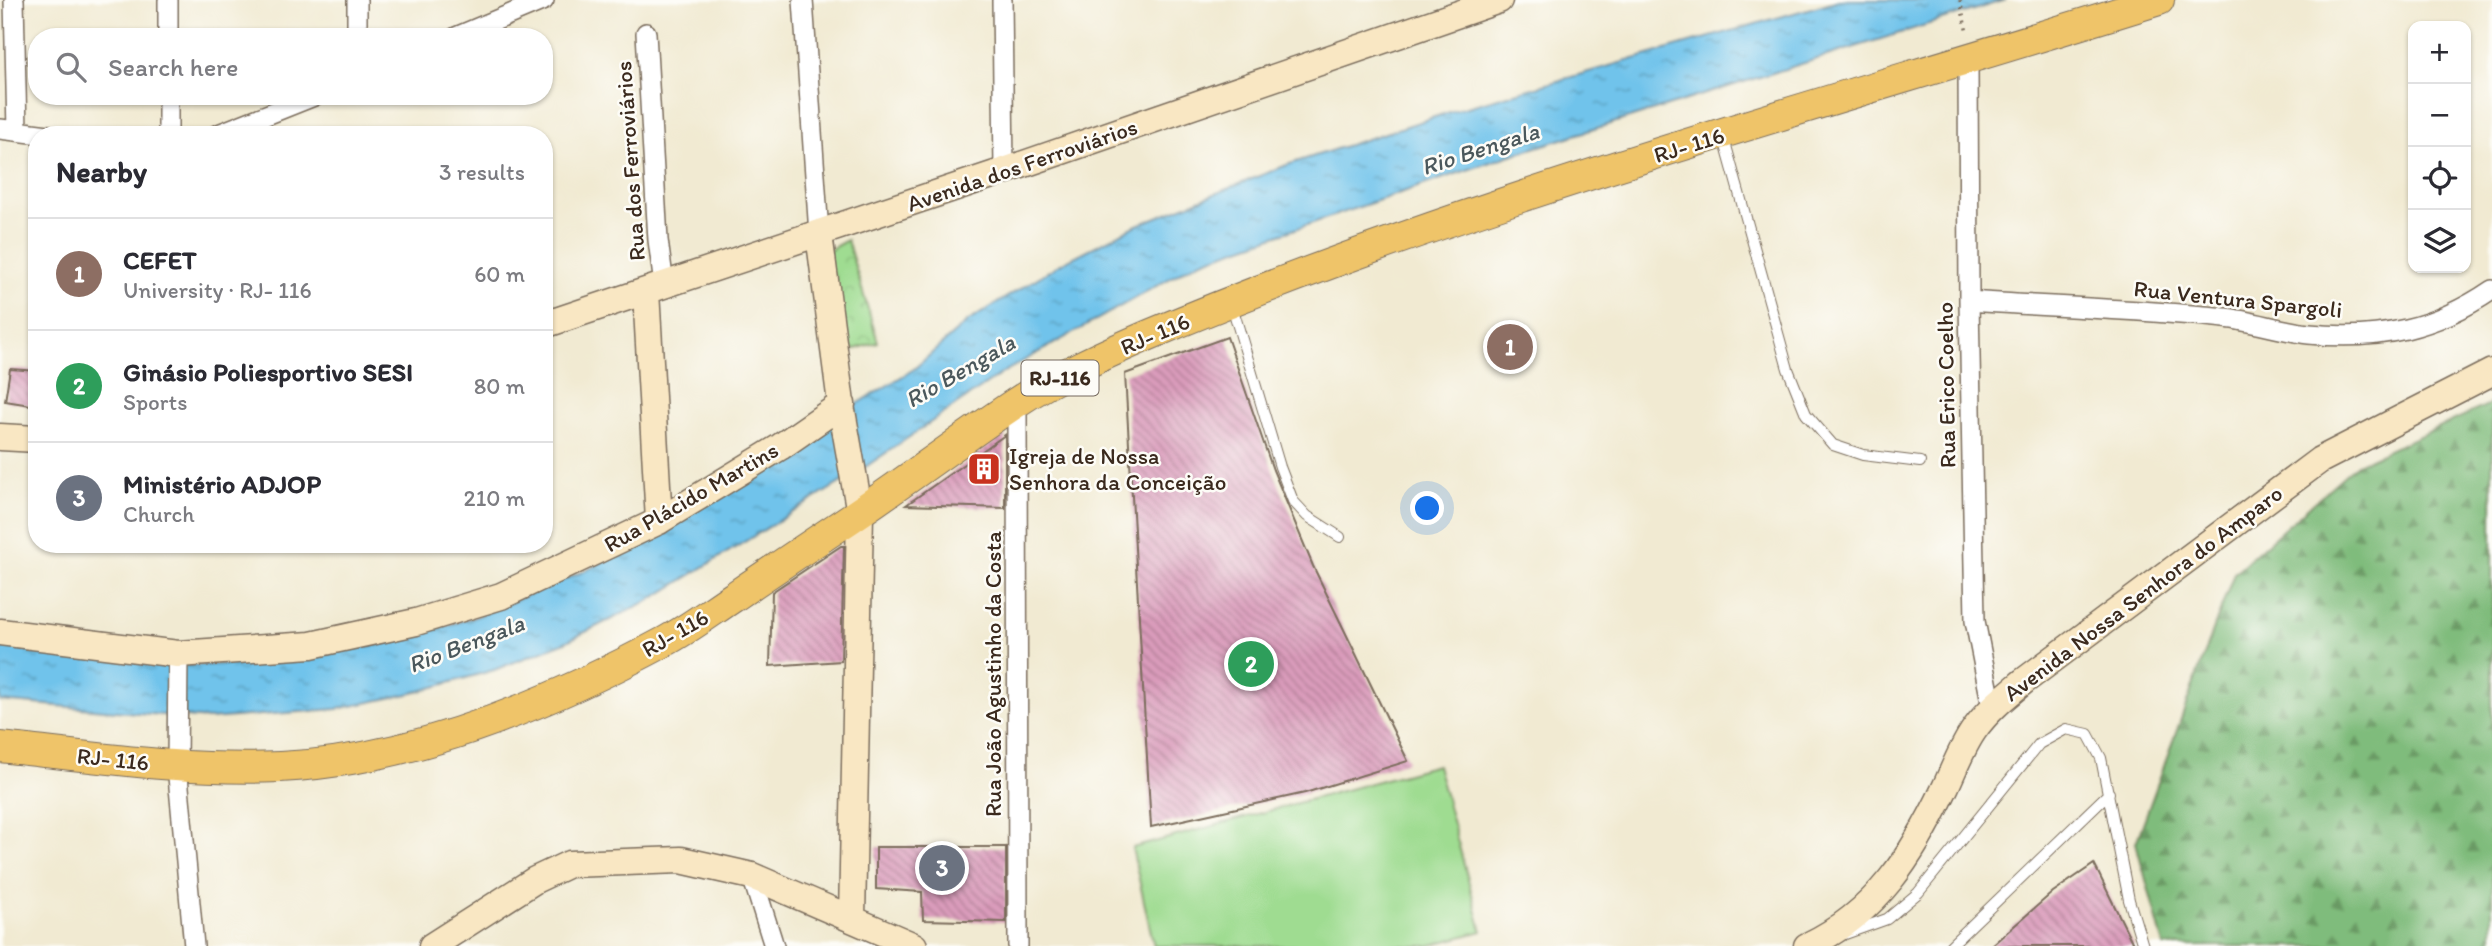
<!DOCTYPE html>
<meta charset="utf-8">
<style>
:root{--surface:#fff;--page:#f2f2f3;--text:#2b2b33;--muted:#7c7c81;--line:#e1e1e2;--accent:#2563eb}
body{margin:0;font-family:Itim,sans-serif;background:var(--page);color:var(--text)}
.controls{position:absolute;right:21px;top:21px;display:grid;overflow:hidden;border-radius:14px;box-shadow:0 2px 5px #0004}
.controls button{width:63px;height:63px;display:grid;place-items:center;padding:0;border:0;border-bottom:2px solid var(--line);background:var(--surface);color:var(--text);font:35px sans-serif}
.you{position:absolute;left:1428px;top:509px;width:24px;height:24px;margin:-18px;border:5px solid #fff;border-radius:50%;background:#1a73e8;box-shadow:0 0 0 10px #1a73e833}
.badge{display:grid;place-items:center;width:46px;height:46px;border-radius:50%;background:var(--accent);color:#fff;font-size:23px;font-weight:700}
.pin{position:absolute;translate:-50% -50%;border:4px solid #fff;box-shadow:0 2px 7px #0006}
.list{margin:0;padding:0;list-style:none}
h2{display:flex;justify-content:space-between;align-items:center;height:91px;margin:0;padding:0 28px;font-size:30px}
h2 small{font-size:23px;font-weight:400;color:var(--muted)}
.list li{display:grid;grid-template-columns:46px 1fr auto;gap:21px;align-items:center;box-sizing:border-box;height:112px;padding:0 28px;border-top:2px solid var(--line)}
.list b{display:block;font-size:26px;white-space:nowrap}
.list p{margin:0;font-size:23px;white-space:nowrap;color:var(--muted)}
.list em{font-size:23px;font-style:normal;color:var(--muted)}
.icon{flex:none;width:38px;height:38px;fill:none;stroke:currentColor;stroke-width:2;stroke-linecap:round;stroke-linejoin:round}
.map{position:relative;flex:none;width:2492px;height:946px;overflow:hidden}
.search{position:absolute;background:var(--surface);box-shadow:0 2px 5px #0004;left:28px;top:28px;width:525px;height:77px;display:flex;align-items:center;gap:18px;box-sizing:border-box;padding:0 24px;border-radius:28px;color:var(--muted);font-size:26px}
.panel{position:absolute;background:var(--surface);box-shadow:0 2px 5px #0004;left:28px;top:126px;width:525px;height:427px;border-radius:28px}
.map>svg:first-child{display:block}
.forest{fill:url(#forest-firs);stroke:#5d734c;stroke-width:2}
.park{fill:url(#park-crowns);stroke:#6d8358;stroke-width:2}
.pitch{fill:#9fdc91;stroke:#6d8358;stroke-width:2}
.water{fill:url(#water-ripples);stroke:#557684;stroke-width:2}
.building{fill:url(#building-back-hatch)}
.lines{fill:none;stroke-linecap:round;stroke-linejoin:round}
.lane-casing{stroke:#7b6d5d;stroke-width:12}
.street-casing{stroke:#7b6d5d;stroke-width:22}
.secondary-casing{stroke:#7b6d5d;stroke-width:29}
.primary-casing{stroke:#7b6d5d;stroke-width:32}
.path{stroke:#7b6d5d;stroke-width:3.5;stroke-dasharray:2 5;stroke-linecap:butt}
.lane{stroke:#fff;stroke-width:10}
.street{stroke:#fff;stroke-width:19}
.secondary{stroke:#f9e7c3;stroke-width:26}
.primary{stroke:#efc469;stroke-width:30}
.labels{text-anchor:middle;stroke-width:5;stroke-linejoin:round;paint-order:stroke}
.shield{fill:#fdfcf7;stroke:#75695f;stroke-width:2}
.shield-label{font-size:21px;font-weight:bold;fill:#3b2a1e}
.street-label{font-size:23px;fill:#3b2a1e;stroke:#fdfcf7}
.poi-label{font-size:23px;fill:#3b2a1e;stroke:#fdfcf7;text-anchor:start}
.water-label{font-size:24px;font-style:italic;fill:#4b585c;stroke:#fdfcf7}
</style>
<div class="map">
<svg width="2492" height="946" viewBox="0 0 2492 946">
<defs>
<pattern id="forest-firs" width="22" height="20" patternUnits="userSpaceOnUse" patternTransform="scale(1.75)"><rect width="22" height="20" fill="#7fbc7b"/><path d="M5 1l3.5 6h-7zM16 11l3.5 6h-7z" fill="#699964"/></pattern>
<pattern id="park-crowns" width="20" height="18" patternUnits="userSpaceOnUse" patternTransform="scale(1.75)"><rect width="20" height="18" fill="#9fdc91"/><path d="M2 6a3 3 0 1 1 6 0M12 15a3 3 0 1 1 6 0" fill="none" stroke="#8abd7d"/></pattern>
<pattern id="water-ripples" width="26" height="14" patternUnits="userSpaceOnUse" patternTransform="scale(1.75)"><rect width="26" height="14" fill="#6fc3eb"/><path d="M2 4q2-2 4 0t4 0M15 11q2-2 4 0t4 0" fill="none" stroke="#5c9fbe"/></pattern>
<pattern id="building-back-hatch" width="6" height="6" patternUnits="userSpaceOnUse" patternTransform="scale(1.75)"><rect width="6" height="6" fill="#da9bbb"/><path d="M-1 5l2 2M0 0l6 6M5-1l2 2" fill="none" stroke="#b27f97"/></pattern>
</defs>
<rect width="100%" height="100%" fill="#fdfcf7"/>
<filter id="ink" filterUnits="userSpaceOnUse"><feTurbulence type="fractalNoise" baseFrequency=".0143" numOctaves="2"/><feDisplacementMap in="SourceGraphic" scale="14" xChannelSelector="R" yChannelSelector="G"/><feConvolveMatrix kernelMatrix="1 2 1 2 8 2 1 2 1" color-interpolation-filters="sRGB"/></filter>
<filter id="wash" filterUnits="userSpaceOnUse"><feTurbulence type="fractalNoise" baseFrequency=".00686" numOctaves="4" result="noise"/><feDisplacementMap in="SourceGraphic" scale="28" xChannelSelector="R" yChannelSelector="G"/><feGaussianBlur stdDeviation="1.57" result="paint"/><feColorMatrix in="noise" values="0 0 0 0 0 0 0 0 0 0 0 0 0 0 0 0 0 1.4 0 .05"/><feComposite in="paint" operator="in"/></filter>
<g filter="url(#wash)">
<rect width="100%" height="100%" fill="#f1ead2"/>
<!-- forest -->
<path class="forest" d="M 2492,403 L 2492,946 L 2164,946 L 2136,843 L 2234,573 L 2357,464 Z"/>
<!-- park -->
<path class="park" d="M 847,240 L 878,342 L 852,350 L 825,252 Z"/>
<!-- pitch -->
<path class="pitch" d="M 1437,765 L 1482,931 L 1428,946 L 1154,946 L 1132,848 Z"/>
<!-- water -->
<path class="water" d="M 1839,0 L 2005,0 L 1508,156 L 1199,262 L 1004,372 L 861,470 L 650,600 L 563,643 L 494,670 L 413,693 L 337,709 L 209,719 L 0,701 L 0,645 L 194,665 L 268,663 L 391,642 L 475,617 L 589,569 L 687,514 L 781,451 L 914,369 L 967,322 L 1060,264 L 1137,225 L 1287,165 L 1453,111 Z"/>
<g id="blocks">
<!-- building -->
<path class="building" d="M 1227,337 L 1273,470 L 1313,566 L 1408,761 L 1305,793 L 1151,827 L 1125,374 Z
M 10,369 L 37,371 L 37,406 L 5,401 Z
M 1005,435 L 1005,508 L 906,505 Z
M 841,546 L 844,546 L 841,661 L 770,666 L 772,592 Z
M 876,847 L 1006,847 L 1006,922 L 923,920 L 922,892 L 876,889 Z
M 2094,864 L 2134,946 L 1991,946 L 2053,892 Z"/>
</g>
</g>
<g filter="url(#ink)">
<use href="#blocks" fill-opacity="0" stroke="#7b6d5d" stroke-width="2"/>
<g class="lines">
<defs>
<path id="lane" d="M 1723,135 L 1788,369 L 1806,414 L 1833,445 L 1863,455 L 1920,462
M 1232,306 L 1280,467 L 1293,501 L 1307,516 L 1340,537
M 1845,934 L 1887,919 L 1918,893 L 2039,744 L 2066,729 L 2088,734 L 2101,758 L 2129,900 L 2143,946
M 1950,946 L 2109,793"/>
<path id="street" d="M 14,0 L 17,131
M 803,0 L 819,234
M 1002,0 L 1004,171
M 646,33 L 658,240 L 664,285
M 168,37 L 168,0
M 357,37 L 357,0
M 456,37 L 544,0
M 1968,60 L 1969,301 L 1975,621 L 1992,707
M 0,129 L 48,135
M 168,135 L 168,96
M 216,135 L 314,96
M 1969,301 C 2054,307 2140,309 2225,318 C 2253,321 2281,331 2309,334 C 2378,341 2435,329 2492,290
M 1017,402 L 1018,946
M 178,654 L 177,766 L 194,946
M 752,876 L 774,946"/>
<path id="secondary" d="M 819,234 L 842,411 L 860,513 L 852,918
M 646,291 L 659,521
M 544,325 L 1004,171 L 1499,0
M 0,437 L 37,439
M 0,632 L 178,654 L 311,645 L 416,622 L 501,596 L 659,521 L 780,447 L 842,404
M 432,946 L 535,880 L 569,864 L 681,860 L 752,876 L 914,946
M 1807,946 C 1877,913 1913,855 1945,788 C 1954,769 1962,747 1974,730 C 1988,710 2006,696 2024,681 L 2320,460 L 2492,372"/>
<path id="primary" d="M 0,747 C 93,757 186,771 280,767 C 411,761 551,703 666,641 C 690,628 712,611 735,596 C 773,570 812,544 851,518 C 906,481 959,441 1014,404 C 1056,376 1103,355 1149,335 C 1476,197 1821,106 2159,0"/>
</defs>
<!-- lane casing -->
<use href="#lane" class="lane-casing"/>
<!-- street casing -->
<use href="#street" class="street-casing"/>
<!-- secondary casing -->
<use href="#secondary" class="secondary-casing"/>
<!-- primary casing -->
<use href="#primary" class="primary-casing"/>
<!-- path -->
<path class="path" d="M 1960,0 L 1967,33"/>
<!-- lane -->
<use href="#lane" class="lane"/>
<!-- street -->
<use href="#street" class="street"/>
<!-- secondary -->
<use href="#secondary" class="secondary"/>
<!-- primary -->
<use href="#primary" class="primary"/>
</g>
</g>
<!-- icons -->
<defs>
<symbol id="building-square" viewBox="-11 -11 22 22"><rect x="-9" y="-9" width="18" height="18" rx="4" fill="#c8321e" stroke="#fdfcf7"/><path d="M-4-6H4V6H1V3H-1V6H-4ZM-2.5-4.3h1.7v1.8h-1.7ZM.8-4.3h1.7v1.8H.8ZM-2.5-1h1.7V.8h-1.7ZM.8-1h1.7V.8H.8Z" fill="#fff"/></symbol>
</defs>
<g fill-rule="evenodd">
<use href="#building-square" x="965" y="450" width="38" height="38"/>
</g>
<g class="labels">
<!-- shield labels -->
<rect class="shield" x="1021.5" y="360.5" width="77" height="35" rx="5"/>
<g class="shield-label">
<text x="1060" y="385">RJ-116</text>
</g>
<!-- street labels -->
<g class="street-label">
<text transform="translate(1689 145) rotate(-17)" y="8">RJ- 116</text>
<text transform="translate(630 161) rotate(-94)" y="8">Rua dos Ferroviários</text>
<text transform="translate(1022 165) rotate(-19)" y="8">Avenida dos Ferroviários</text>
<text transform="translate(2238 299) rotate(6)" y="8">Rua Ventura Spargoli</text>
<text transform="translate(1155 334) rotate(-23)" y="8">RJ- 116</text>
<text transform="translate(1946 385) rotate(-91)" y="8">Rua Erico Coelho</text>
<text transform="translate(691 497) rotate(-30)" y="8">Rua Plácido Martins</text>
<text transform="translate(2143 593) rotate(-37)" y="8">Avenida Nossa Senhora do Amparo</text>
<text transform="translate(675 633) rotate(-30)" y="8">RJ- 116</text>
<text transform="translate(993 674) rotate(-90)" y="8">Rua João Agustinho da Costa</text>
<text transform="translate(113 759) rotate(6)" y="8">RJ- 116</text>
</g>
<!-- poi labels -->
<g class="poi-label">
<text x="1009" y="464">Igreja de Nossa<tspan x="1009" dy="26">Senhora da Conceição</tspan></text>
</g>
<!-- water labels -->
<g class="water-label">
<text transform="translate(1480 149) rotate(-18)" y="8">Rio Bengala</text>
<text transform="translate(960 371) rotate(-30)" y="8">Rio Bengala</text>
<text transform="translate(466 644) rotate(-21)" y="8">Rio Bengala</text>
</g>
</g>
</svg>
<div class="controls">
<button>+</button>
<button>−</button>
<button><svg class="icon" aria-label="locate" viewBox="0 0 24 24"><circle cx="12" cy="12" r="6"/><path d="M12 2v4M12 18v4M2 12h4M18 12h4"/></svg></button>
<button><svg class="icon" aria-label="layers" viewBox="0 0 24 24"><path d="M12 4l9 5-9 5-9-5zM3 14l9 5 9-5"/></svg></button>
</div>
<div class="you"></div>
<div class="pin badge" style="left:1510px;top:347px;background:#8d6e63">1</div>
<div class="pin badge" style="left:1251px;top:664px;background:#2e9e5b">2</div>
<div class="pin badge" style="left:942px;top:868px;background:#6b7280">3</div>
<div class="search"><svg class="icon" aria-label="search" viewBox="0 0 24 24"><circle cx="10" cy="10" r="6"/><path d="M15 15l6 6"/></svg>Search here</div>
<section class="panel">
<h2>Nearby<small>3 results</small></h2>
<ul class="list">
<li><span class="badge" style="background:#8d6e63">1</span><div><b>CEFET</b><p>University · RJ- 116</p></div><em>60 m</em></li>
<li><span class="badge" style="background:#2e9e5b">2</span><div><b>Ginásio Poliesportivo SESI</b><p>Sports</p></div><em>80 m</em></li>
<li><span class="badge" style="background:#6b7280">3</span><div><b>Ministério ADJOP</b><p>Church</p></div><em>210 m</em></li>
</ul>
</section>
</div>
